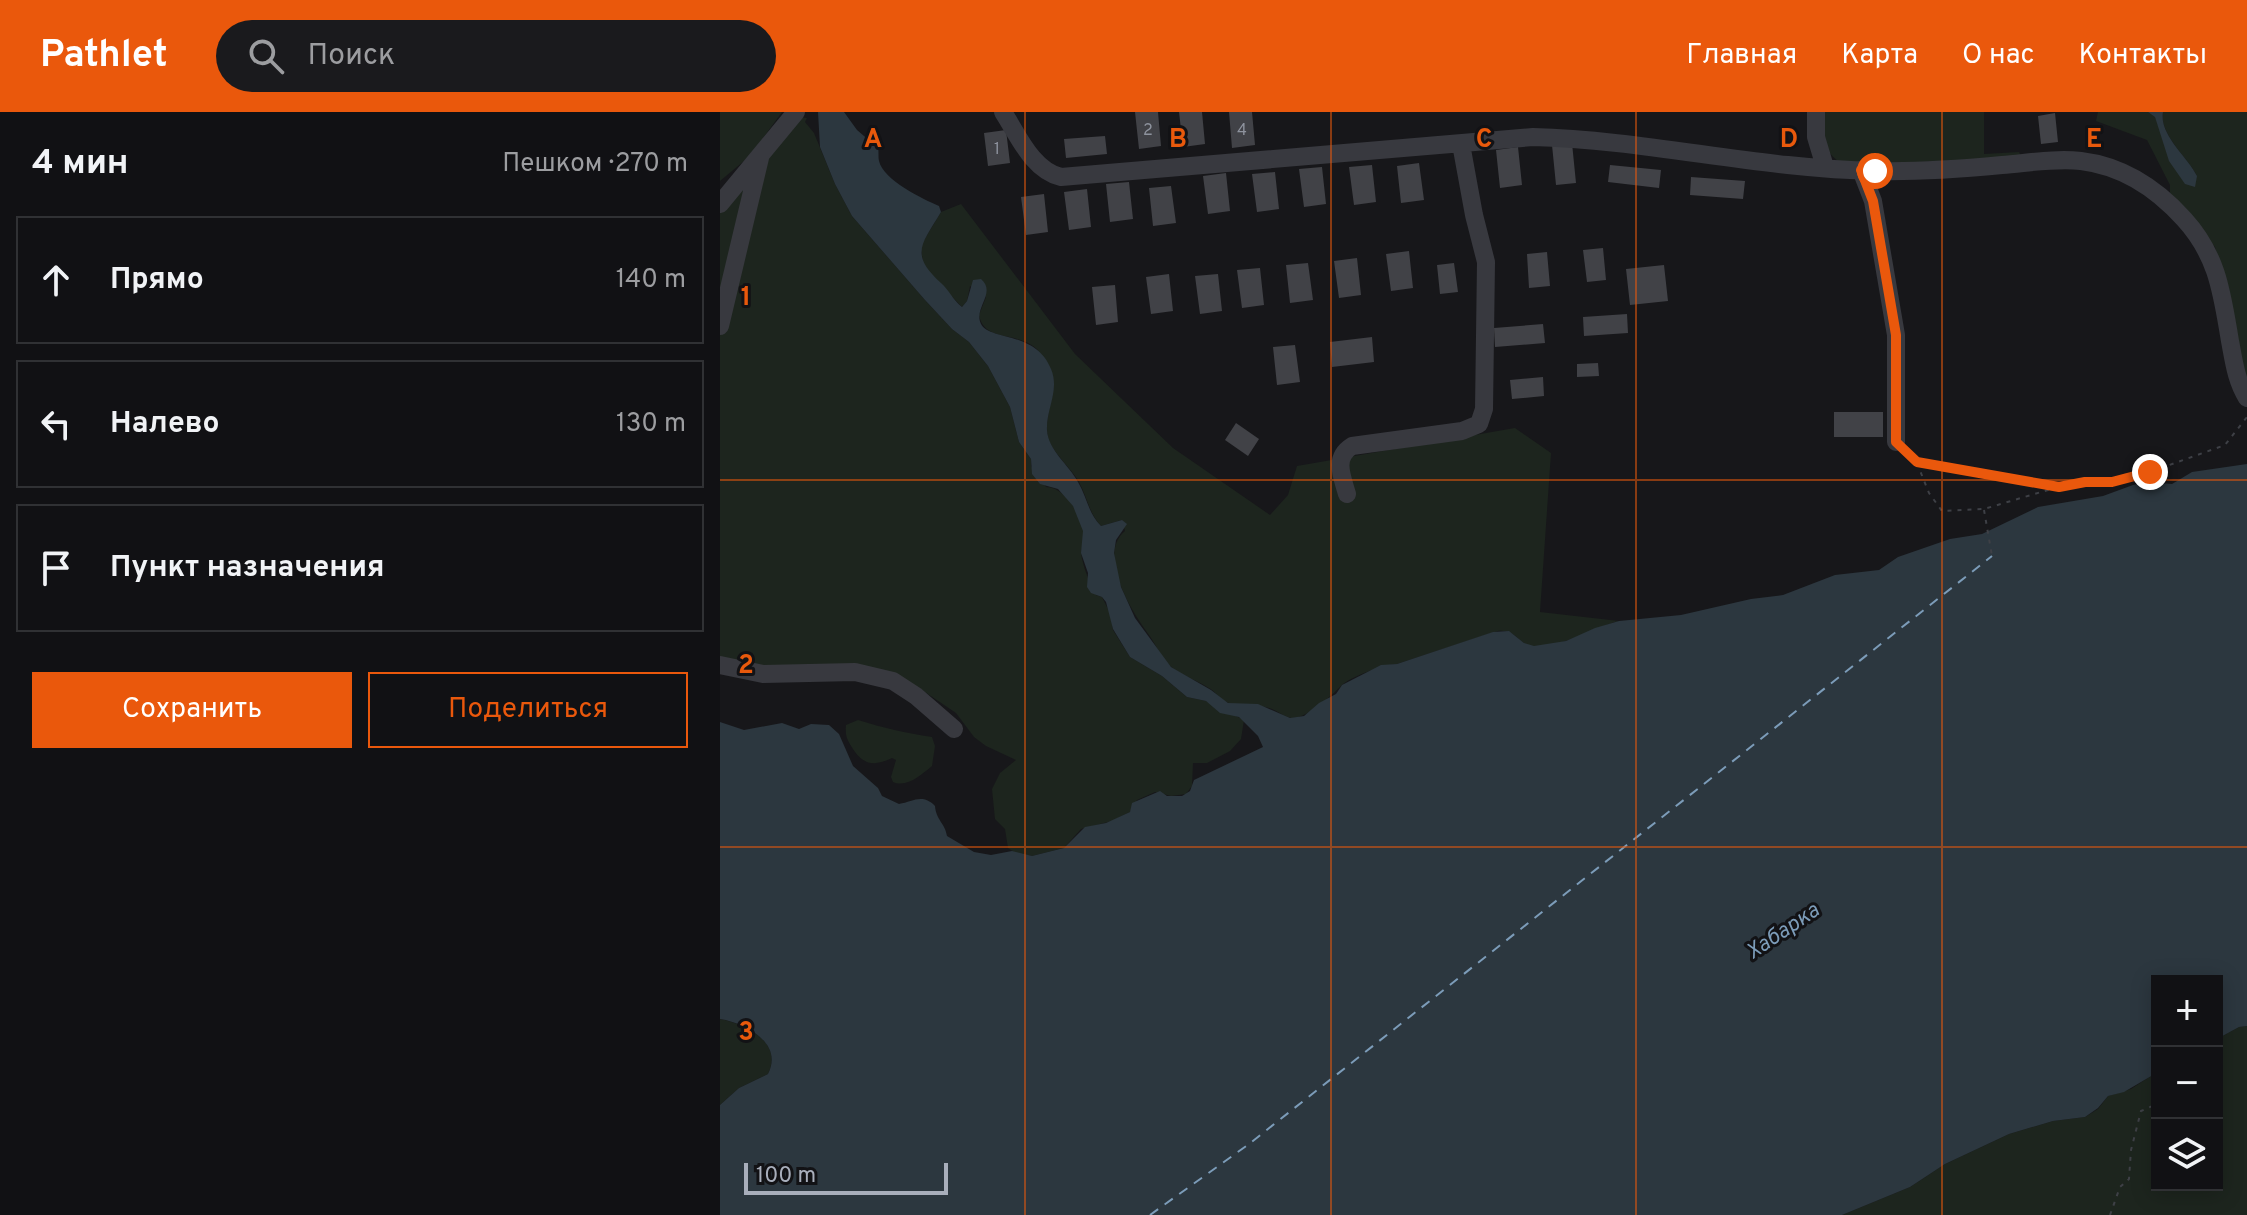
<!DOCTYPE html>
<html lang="ru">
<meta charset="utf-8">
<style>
:root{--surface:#111114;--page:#1a1a1d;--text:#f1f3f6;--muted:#9c9da0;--line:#303134;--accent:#ea580c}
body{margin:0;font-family:Overpass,sans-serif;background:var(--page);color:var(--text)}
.controls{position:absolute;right:24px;bottom:24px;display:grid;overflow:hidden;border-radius:0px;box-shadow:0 4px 20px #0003}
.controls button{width:72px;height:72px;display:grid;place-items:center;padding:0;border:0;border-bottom:2px solid var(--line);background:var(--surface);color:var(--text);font:40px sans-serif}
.scale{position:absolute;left:24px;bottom:20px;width:204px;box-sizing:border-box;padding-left:8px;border:4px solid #a8aebb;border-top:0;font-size:22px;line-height:28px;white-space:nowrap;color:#a8aebb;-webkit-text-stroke:6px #121215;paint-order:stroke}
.stop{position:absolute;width:24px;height:24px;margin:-18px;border:6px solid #ea580c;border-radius:50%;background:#fff}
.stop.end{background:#ea580c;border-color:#fff;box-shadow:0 2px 8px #0008}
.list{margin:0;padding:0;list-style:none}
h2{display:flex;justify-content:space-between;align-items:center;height:104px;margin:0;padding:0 32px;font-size:34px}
h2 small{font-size:26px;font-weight:400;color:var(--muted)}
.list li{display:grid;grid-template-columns:52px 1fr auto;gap:24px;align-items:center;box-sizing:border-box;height:128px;margin:0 16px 16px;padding:0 16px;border:2px solid var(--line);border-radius:0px}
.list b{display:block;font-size:30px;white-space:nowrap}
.list em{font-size:26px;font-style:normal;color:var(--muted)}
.actions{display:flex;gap:16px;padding:24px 32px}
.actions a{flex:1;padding:18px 0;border:2px solid var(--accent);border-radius:0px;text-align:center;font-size:28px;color:var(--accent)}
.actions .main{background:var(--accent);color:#fff}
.icon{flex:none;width:44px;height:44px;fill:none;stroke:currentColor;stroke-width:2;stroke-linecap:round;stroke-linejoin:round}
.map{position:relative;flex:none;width:1527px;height:1103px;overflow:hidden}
header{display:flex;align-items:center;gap:48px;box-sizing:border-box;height:112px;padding:0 40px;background:var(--accent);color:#fff}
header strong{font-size:38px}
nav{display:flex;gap:44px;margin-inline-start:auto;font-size:28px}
.search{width:560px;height:72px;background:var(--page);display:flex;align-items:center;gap:20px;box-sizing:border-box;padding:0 28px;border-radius:44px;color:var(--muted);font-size:30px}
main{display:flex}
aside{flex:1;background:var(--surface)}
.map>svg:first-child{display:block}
.green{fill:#1d251e}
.water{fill:#2c373f}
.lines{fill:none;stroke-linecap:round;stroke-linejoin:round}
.ferry{stroke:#7c9cb9;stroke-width:2;stroke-dasharray:10 8;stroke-linecap:butt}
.building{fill:#414247}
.path{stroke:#3e4046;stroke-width:2;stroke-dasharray:4 6;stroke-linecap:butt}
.minor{stroke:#38393f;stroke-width:18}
.route{stroke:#ea580c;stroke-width:10}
.grid{fill:none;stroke:#e8590c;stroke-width:2;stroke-opacity:0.55}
.labels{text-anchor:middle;stroke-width:6;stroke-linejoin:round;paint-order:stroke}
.number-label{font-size:16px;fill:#8e939e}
.water-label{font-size:22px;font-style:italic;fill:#7c9cb9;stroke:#121215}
.grid-label{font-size:26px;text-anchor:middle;font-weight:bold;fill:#e8590c;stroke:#121215;stroke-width:6;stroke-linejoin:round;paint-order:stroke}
</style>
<header>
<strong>Pathlet</strong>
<div class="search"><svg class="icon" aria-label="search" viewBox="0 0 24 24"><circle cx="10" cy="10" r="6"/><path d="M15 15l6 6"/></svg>Поиск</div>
<nav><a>Главная</a><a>Карта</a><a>О нас</a><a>Контакты</a></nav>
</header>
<main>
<aside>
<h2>4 мин<small>Пешком · 270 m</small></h2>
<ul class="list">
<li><svg class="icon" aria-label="ahead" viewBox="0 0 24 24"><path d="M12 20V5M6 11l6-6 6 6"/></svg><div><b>Прямо</b></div><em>140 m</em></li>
<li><svg class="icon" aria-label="left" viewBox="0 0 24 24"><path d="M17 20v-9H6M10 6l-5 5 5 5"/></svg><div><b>Налево</b></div><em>130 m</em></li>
<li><svg class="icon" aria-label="arrive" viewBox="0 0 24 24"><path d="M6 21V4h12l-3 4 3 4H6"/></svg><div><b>Пункт назначения</b></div></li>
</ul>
<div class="actions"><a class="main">Сохранить</a><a>Поделиться</a></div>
</aside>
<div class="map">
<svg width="1527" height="1103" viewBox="0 0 1527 1103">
<rect width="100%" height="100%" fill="#17171a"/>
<!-- green -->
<path class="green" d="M 0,0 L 62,0 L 30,44 L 0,69 Z
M 1102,0 L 1264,0 L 1264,42 L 1299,40 L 1302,46 L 1124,53 C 1100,38 1103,26 1102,0 Z
M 1378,0 L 1428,0 L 1435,4 L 1441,21 L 1477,64 C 1467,45 1439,22 1443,0 L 1527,0 L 1527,277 L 1495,135 L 1450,81 L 1450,73 L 1427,28 L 1376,9 Z
M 80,5 L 87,6 L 85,10 L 94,21 L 115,72 L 132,104 L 205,188 L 232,217 L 249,230 L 268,254 L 290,295 L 299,330 L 311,347 L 311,354 L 326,375 C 345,375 363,404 364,422 C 364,431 360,438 362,447 C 365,460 370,472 376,483 L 382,485 L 391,503 L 393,518 L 410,545 L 442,564 L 467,585 L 486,589 L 524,608 L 521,627 L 510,639 L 487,651 L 473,651 L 472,674 L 466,682 L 451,684 L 435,680 L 417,688 L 410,700 L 392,709 L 361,717 L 344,736 L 312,744 L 297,742 L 288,736 L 285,717 L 275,707 L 272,677 L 280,661 L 296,648 L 266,634 L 254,625 L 236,601 L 199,576 L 92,557 L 0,550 L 0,216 L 41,45 Z
M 28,57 L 0,194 L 0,90 Z
M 241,92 L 355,242 L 453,336 L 550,403 L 568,383 L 577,354 L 795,316 L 831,341 L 820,500 L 899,509 C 871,516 842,537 812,534 C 798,532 796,517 778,519 L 677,552 C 663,553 631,564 621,574 C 612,583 585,608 571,606 C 564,605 556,598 549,596 C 536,592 525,594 512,592 C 503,590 499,584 492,578 C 479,569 462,564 450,554 C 441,545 436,533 429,523 C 412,500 376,443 405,419 L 402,408 L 381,414 C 369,401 367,385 359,370 C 351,356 331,339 328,325 C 322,300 343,277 328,253 C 324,247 319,238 313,234 C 293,220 264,229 259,203 L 266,185 L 250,174 L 247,189 L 242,195 L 209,161 L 203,150 L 201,138 L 201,133 L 221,100 Z
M 138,608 C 163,616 186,621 212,625 L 215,634 L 212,654 C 201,663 187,676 173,670 L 171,665 L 176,648 L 172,646 C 155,654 144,654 133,637 C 127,628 125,624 126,613 Z
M 0,907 C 25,912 64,930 48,962 L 19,976 L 0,993 Z
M 1527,914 L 1527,1103 L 1122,1103 L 1190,1075 L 1225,1052 L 1289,1022 L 1333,1009 L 1365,1005 L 1378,997 L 1388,984 L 1411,977 L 1437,960 L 1437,1073 L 1497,1073 L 1497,927 L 1519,915 Z"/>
<!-- water -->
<path class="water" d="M 98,0 L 124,0 L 137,18 L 158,36 C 159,40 158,44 159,49 C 163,68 203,87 219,94 L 221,100 C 202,132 189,142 221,171 C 229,178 233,188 242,195 L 247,189 L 253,168 L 261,167 C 277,181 253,196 261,212 C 270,229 316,219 331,257 C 340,278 326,297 327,318 C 328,338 349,353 358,370 C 367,385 368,401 381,414 L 402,408 L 407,412 L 396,428 L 394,441 L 401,475 L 415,506 L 451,555 L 491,578 L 508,591 L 538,592 L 570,606 L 584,604 L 599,591 L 616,582 L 622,573 L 661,553 L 677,552 L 773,520 L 789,519 L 804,531 L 814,534 L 846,529 L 875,516 L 899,509 L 961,503 L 1031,487 L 1063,483 L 1115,463 L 1159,458 L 1178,445 L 1230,427 L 1262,422 L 1318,395 L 1383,384 L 1413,373 L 1428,370 L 1452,372 L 1472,360 L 1527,352 L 1527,914 L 1519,915 L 1497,927 L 1497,869 L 1437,869 L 1437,960 L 1433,963 L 1404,980 L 1388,984 L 1378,996 L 1365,1005 L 1333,1009 L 1289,1022 L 1225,1052 L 1190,1075 L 1122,1103 L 0,1103 L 0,993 L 19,976 L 48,962 C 64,931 25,911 0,907 L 0,610 L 24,618 L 62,611 L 79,617 L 91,612 L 109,613 L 119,622 L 133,654 L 158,676 L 162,684 L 179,692 C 193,690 202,681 215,694 C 216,708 225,711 227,724 L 254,740 L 271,743 L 292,739 L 312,744 L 344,736 L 365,715 L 386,711 L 410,700 L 412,691 L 440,679 L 447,684 L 462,684 L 470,679 L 474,668 L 543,635 L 538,624 L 519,605 L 500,601 L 486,589 L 467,585 L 442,564 L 410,545 L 393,517 L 386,490 L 382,485 L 371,481 L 367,475 L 368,461 L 361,441 L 363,419 L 353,394 L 338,377 L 320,372 L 312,362 L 311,347 L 299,330 L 290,295 L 268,254 L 249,230 L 232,217 L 205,188 L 132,104 L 115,72 L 100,35 Z
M 1428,0 L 1443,0 C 1439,23 1468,45 1477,64 L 1475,75 L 1465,72 L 1449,49 L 1435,5 Z"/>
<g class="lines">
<!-- ferry -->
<path class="ferry" d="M 430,1103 L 529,1032 L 1272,444"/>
</g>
<!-- building -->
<path class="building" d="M 415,0 L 438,0 L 441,34 L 419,37 Z
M 459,0 L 482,0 L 485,32 L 463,35 Z
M 509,0 L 532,0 L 535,33 L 512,36 Z
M 1335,1 L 1338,30 L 1321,32 L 1318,4 Z
M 286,18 L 290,51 L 268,54 L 264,21 Z
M 385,24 L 387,42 L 346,46 L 344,27 Z
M 852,31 L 856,71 L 836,73 L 832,33 Z
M 798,35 L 802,73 L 780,76 L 776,38 Z
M 699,51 L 704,88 L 681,91 L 677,54 Z
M 652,53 L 656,90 L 634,93 L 629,55 Z
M 890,53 L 941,58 L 939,76 L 888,70 Z
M 602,55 L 606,92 L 584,95 L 579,57 Z
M 555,60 L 559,97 L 537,100 L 532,62 Z
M 506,61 L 510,99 L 488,102 L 483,64 Z
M 971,65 L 1025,69 L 1023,87 L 970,83 Z
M 409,70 L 413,107 L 390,110 L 386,72 Z
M 451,74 L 456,111 L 433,114 L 429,76 Z
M 367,77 L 371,115 L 349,118 L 344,80 Z
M 324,82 L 328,120 L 306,123 L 301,85 Z
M 883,136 L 886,168 L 867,170 L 863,138 Z
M 689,139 L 693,176 L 671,179 L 666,142 Z
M 827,140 L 830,174 L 809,176 L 807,142 Z
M 637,146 L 641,183 L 619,186 L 614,149 Z
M 588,151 L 593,188 L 570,191 L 566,153 Z
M 734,151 L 738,180 L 720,182 L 717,153 Z
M 944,153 L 948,189 L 910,193 L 906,157 Z
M 540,156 L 544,193 L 522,196 L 517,158 Z
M 449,162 L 453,199 L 431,202 L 426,165 Z
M 498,162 L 502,199 L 480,202 L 475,164 Z
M 395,173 L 398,210 L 376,213 L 372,175 Z
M 907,202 L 908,221 L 864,224 L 863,205 Z
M 823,212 L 825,231 L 775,235 L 774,216 Z
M 652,225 L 654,250 L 612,255 L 610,230 Z
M 575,233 L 580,270 L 557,273 L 553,235 Z
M 878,251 L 879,264 L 857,265 L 857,252 Z
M 823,265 L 824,284 L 792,287 L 790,268 Z
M 1114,300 L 1163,300 L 1163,325 L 1114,325 Z
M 516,311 L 539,327 L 528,344 L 505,328 Z"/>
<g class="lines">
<!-- path -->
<path class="path" d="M 1188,342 L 1197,350 L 1339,375 L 1365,370 L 1392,370 L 1430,360 L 1505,333 L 1527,305
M 1197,351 L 1209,381 L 1222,399 L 1264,397 L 1338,375
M 1264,398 L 1272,444
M 1390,1103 L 1400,1075 L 1409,1067 L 1411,1038 L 1421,999 L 1437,992"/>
<!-- minor -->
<path class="minor" d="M 283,0 C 298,23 312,58 341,65 L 813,25 C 928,28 1040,57 1156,59 C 1198,60 1240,57 1282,53 C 1308,51 1335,46 1361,49 C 1402,54 1437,77 1464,107 C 1498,144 1502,182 1510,229 C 1514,250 1516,268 1527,286
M 1096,0 L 1096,25 L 1105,55
M 1141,58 L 1153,89 L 1176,223 L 1176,330
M 0,92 L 76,0
M 0,214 L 40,46
M 627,382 C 622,364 613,346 632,334 L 742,319 L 759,312 L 764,297 L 766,150 L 754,103 L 741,32
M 0,553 L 43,562 L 135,560 L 173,569 L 196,584 L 234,617"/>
</g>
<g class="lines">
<!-- route -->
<path class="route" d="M 1155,59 L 1141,58 L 1153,89 L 1176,223 L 1176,330 L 1197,350 L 1339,375 L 1365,370 L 1392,370 L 1430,360"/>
</g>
<!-- grid -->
<path class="grid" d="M 305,0 L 305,1103M 611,0 L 611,1103M 916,0 L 916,1103M 1222,0 L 1222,1103M 0,368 L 1527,368M 0,735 L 1527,735"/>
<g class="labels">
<!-- number labels -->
<g class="number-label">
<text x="428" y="23">2</text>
<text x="522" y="23">4</text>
<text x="277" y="42">1</text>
</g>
<!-- water labels -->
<g class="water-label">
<text transform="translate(1062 818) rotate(-34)" y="8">Хабарка</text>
</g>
</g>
<g class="grid-label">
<text x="153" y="35">A</text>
<text x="458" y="35">B</text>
<text x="764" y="35">C</text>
<text x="1069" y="35">D</text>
<text x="1374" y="35">E</text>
<text x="26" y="193">1</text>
<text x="26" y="561">2</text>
<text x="26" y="928">3</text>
</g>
</svg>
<div class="controls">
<button>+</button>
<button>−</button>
<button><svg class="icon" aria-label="layers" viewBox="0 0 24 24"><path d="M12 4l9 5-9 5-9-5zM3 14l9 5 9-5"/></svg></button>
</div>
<div class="scale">100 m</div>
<div class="stop" style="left:1155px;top:59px"></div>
<div class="stop end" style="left:1430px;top:360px"></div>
</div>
</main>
